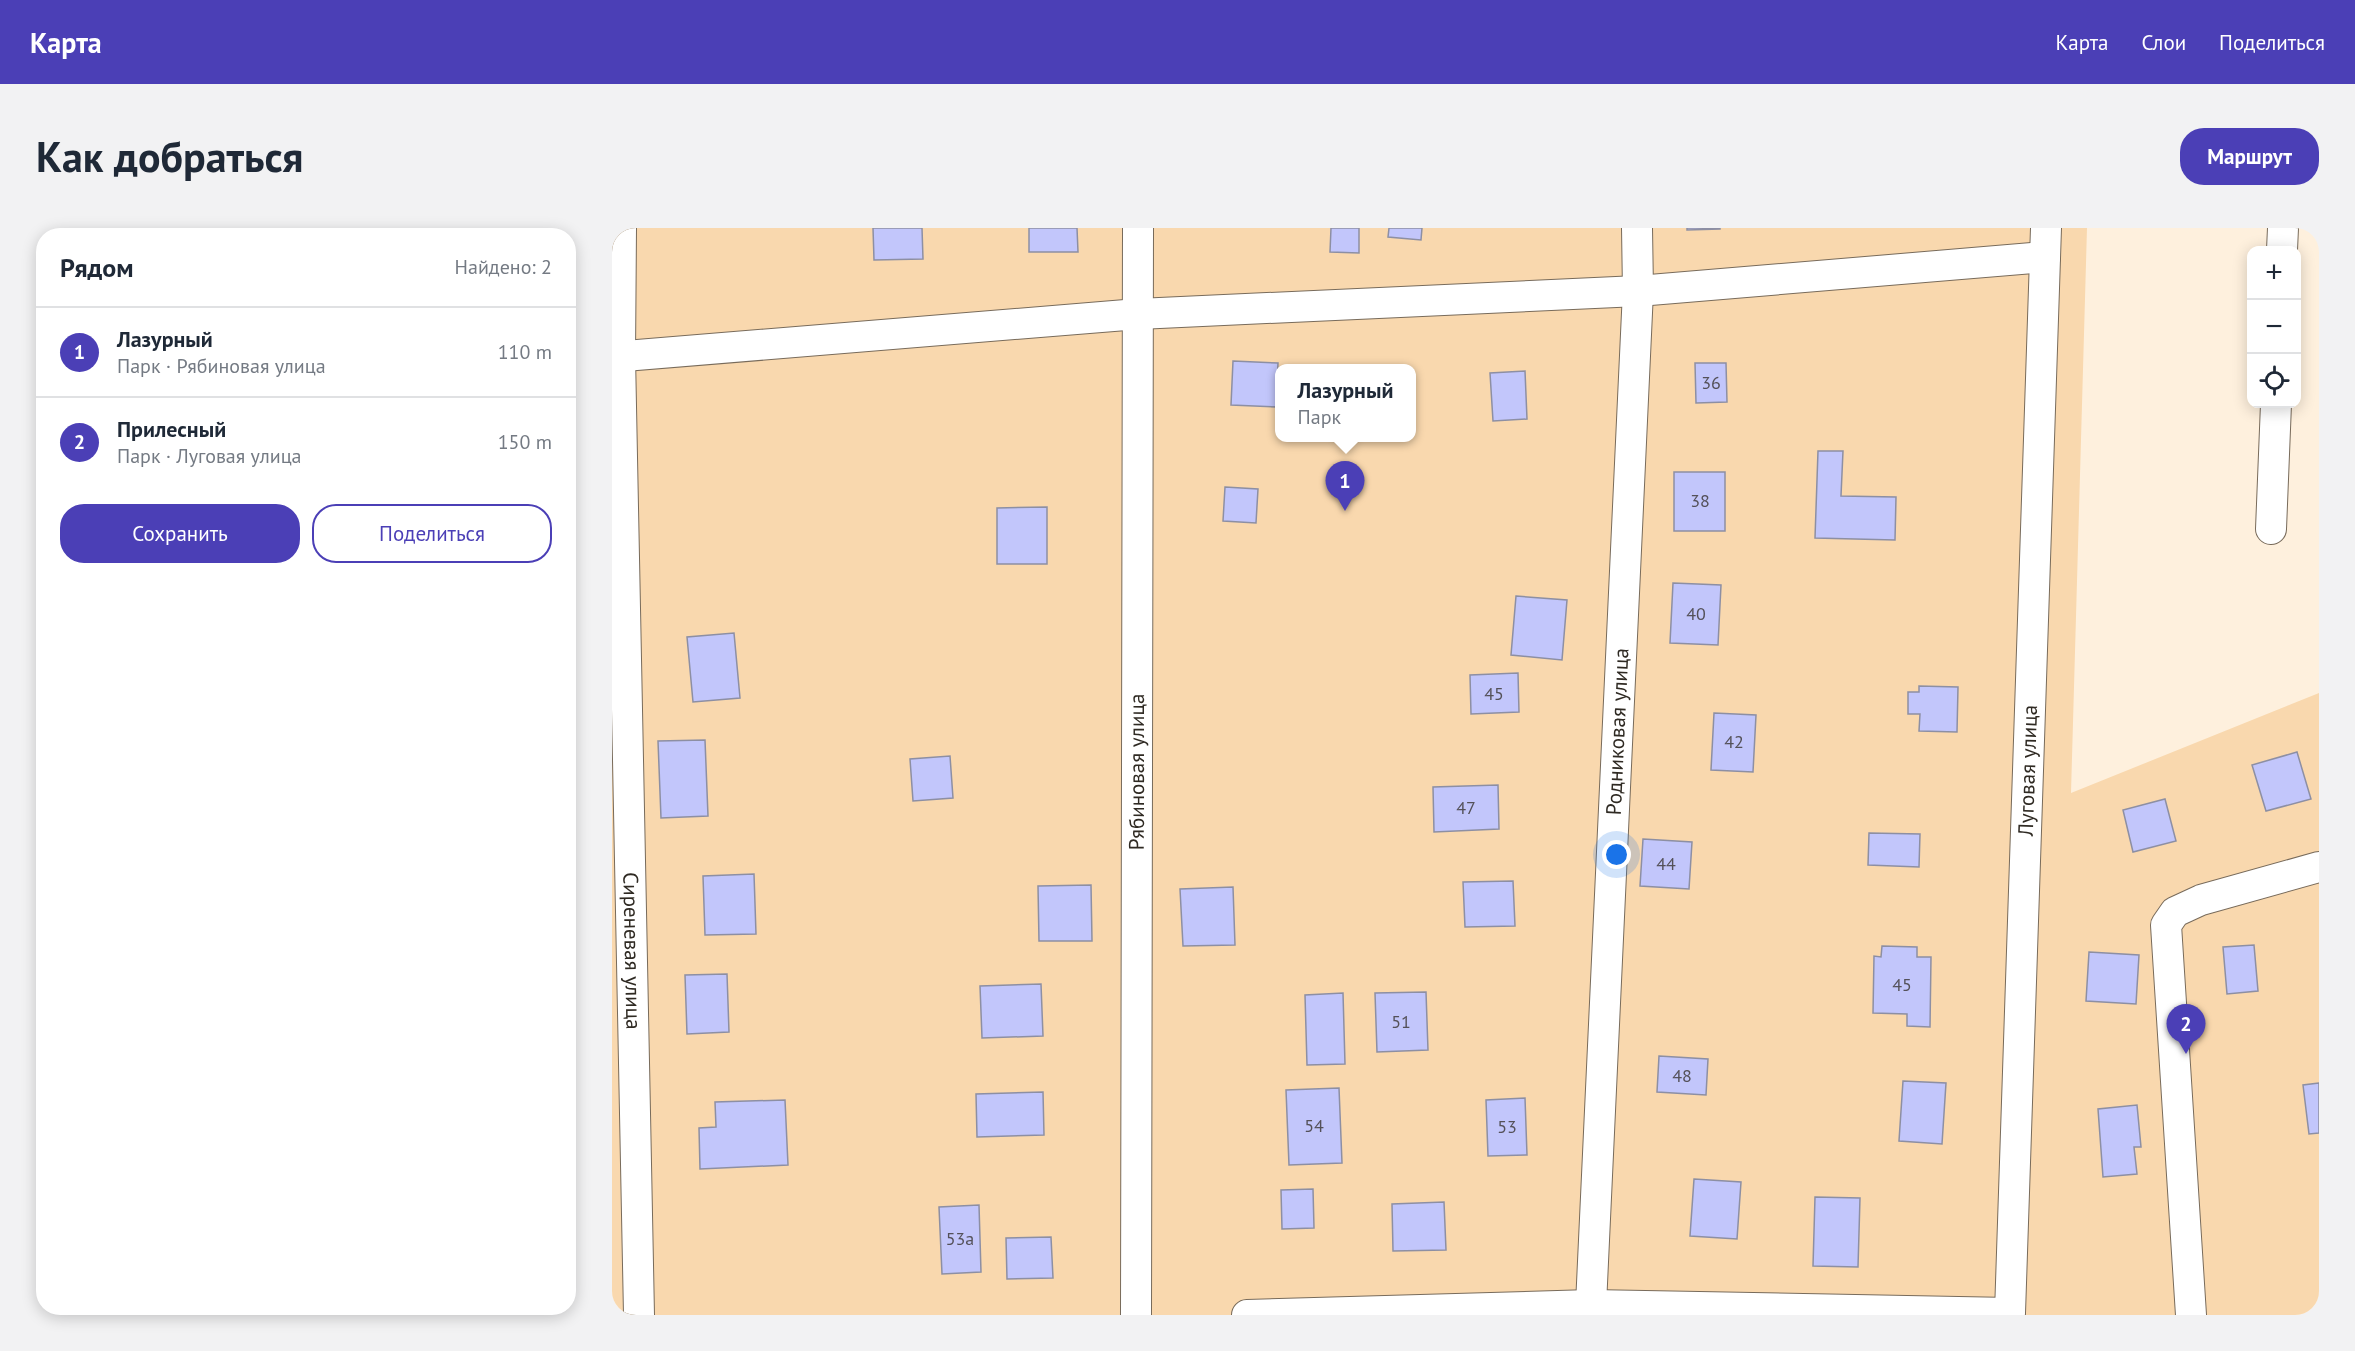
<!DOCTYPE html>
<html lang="ru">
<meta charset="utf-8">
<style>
:root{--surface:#fff;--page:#f2f2f3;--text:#1f2937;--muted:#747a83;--line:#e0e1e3;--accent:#4b3fb6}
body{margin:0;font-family:"PT Sans",sans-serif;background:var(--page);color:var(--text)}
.controls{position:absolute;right:18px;top:18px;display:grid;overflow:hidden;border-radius:12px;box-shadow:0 3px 15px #0003}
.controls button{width:54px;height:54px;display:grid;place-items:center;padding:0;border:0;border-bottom:2px solid var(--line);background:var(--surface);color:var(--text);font:30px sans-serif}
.you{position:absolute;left:1005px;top:627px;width:21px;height:21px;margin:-15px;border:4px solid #fff;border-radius:50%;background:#1a73e8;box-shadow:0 0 0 9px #1a73e833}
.badge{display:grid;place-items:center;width:39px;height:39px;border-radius:50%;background:var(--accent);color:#fff;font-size:20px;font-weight:700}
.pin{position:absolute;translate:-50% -50px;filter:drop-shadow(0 2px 3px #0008)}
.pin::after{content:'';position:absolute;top:32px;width:21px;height:18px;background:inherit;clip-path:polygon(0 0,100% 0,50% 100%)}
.popup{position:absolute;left:663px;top:136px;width:141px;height:78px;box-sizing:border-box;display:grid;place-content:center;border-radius:12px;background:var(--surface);filter:drop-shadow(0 2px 4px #0005);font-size:20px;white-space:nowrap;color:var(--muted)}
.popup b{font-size:22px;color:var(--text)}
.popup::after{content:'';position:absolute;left:50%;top:100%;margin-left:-12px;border:12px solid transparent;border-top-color:var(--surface)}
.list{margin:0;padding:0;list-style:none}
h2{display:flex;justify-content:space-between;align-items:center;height:78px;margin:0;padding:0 24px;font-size:26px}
h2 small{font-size:20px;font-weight:400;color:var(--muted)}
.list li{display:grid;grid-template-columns:39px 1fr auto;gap:18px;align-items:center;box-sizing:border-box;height:90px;padding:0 24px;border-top:2px solid var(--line)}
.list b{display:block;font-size:22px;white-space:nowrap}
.list p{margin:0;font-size:20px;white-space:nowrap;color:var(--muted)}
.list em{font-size:20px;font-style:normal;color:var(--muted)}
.actions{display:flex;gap:12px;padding:18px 24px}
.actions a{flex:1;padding:14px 0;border:2px solid var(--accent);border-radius:24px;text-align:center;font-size:21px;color:var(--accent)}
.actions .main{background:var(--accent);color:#fff}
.icon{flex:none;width:33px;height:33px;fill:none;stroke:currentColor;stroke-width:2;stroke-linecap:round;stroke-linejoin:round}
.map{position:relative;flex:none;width:1707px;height:1087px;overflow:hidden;border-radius:24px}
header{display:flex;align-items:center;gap:36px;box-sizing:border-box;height:84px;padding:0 30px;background:var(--accent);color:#fff}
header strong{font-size:28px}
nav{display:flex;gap:33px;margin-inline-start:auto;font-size:21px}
.intro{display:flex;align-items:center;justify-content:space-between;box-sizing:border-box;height:144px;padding:0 36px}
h1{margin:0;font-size:42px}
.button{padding:15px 27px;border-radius:24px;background:var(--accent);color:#fff;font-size:21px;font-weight:700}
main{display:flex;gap:36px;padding:0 36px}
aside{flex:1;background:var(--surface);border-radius:24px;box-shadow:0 3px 15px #0003}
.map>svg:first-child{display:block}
.green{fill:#f9d8ae;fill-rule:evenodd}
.building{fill:#c2c6fb;stroke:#8d8fa3;stroke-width:1.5}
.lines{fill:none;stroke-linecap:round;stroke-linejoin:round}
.minor-casing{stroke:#786b5b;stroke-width:32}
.minor{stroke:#fff;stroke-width:30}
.labels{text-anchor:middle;stroke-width:5;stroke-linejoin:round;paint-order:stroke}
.number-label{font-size:18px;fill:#545159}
.street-label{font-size:21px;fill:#2f2a23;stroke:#fef0dd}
</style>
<header>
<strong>Карта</strong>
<nav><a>Карта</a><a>Слои</a><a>Поделиться</a></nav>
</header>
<div class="intro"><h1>Как добраться</h1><a class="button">Маршрут</a></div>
<main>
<aside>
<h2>Рядом<small>Найдено: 2</small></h2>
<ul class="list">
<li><span class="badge">1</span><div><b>Лазурный</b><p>Парк · Рябиновая улица</p></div><em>110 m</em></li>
<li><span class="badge">2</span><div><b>Прилесный</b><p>Парк · Луговая улица</p></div><em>150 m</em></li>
</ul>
<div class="actions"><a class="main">Сохранить</a><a>Поделиться</a></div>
</aside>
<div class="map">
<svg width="1707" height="1087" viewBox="0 0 1707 1087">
<rect width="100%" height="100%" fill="#fef0dd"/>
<!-- green -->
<path class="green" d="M 0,0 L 1475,0 L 1459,565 L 1707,465 L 1707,1087 L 0,1087 ZM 667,140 L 799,140 L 799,210 L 667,210 Z"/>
<!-- building -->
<path class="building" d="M 261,0 L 310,0 L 311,31 L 262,32 Z
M 417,0 L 465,0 L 466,24 L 417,24 Z
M 719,0 L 747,0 L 747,25 L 718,24 Z
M 777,0 L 810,0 L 809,12 L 776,9 Z
M 1075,0 L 1108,0 L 1108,1 L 1075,2 Z
M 621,133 L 666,135 L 664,179 L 619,177 Z
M 1083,135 L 1114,135 L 1115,174 L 1084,175 Z
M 913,143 L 915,191 L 881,193 L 878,145 Z
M 1206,223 L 1231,223 L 1229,268 L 1284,269 L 1283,312 L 1203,310 Z
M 1062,244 L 1113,244 L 1113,303 L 1062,303 Z
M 613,259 L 646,261 L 644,295 L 611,293 Z
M 435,279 L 435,336 L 385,336 L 385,280 Z
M 1061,355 L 1109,357 L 1106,417 L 1058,415 Z
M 904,368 L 955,372 L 950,432 L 899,427 Z
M 122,405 L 128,470 L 81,474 L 75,409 Z
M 906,445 L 907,484 L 859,486 L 858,447 Z
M 1307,458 L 1346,459 L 1345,504 L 1307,503 L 1308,486 L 1296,486 L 1296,464 L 1307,464 Z
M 1102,485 L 1144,487 L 1141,544 L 1099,542 Z
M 93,512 L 96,588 L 49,590 L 46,513 Z
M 1685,524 L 1699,571 L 1654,583 L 1640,537 Z
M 338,528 L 341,570 L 301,573 L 298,531 Z
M 886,557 L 887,601 L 822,604 L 821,559 Z
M 1553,571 L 1564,613 L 1521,624 L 1511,582 Z
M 1257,605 L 1308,606 L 1307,639 L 1256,637 Z
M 1031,611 L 1080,614 L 1077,661 L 1028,658 Z
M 142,646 L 144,706 L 93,707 L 91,648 Z
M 901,653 L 903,698 L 853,699 L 851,654 Z
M 479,657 L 480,713 L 427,713 L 426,658 Z
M 621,659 L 623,717 L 571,718 L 568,661 Z
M 1642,717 L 1646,763 L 1615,766 L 1611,719 Z
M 1270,718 L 1305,719 L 1305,729 L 1319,729 L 1318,799 L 1295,798 L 1295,786 L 1261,785 L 1262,728 L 1269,729 Z
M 1477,724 L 1527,727 L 1524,776 L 1474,773 Z
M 115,746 L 117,804 L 75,806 L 73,747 Z
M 429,756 L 431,808 L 370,810 L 368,758 Z
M 814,764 L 816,822 L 765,824 L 763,765 Z
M 731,765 L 733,836 L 695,837 L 693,767 Z
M 1047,828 L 1096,831 L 1094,867 L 1045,864 Z
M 1291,853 L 1334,855 L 1330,916 L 1287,913 Z
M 1707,855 L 1707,905 L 1697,906 L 1691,857 Z
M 727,860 L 730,935 L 677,937 L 674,862 Z
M 431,864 L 432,907 L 365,909 L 364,866 Z
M 913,870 L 915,927 L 876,928 L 874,872 Z
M 173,872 L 176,937 L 88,941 L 87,900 L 104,899 L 103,874 Z
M 1525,877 L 1529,919 L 1522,919 L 1525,946 L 1491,949 L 1486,881 Z
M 1082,951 L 1129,954 L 1125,1011 L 1078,1008 Z
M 701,961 L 702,1000 L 670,1001 L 669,962 Z
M 1203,969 L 1248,970 L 1246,1039 L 1201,1038 Z
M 832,974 L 834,1022 L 781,1023 L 780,976 Z
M 367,977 L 369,1044 L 330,1046 L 327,979 Z
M 439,1009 L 441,1050 L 395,1051 L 394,1010 Z"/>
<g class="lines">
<defs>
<g id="minor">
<path id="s1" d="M 9,0 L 8,128 L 27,1087"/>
<path d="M 1670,22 L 1671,0"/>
<path d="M 0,129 L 526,86 L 1026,63 L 1433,29"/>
<path d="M 1659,301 L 1664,176"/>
<path id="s2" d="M 979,1077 L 1026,63 L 1025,0"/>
<path id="s3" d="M 524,1087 L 526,0"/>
<path id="s4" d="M 635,1087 L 979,1077 L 1398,1085 L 1434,0"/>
<path d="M 1579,1087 L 1554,697 L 1563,684 L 1589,672 L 1707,639"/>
</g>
</defs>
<!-- minor casing -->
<use href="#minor" class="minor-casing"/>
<!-- minor -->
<use href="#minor" class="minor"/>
</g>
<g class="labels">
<!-- number labels -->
<g class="number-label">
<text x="1099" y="161">36</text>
<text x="1088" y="279">38</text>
<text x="1084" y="392">40</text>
<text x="882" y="472">45</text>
<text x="1122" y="520">42</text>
<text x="854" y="586">47</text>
<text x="1054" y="642">44</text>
<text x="1290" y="763">45</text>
<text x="789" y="800">51</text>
<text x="1070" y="854">48</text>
<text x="702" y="904">54</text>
<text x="895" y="905">53</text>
<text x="348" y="1017">53а</text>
</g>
<!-- street labels -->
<g class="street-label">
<text dy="7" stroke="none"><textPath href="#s2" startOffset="574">Родниковая улица</textPath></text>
<text dy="7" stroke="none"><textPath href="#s4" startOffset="1306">Луговая улица</textPath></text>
<text dy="7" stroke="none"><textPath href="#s3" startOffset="543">Рябиновая улица</textPath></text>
<text dy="7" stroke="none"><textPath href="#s1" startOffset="723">Сиреневая улица</textPath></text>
</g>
</g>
</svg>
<div class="controls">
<button>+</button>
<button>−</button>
<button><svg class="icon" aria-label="locate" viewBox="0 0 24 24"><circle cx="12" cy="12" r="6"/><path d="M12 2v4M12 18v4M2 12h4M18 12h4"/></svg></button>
</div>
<div class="you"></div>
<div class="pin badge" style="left:733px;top:283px">1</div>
<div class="popup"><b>Лазурный</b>Парк</div>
<div class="pin badge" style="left:1574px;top:826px">2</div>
</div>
</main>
